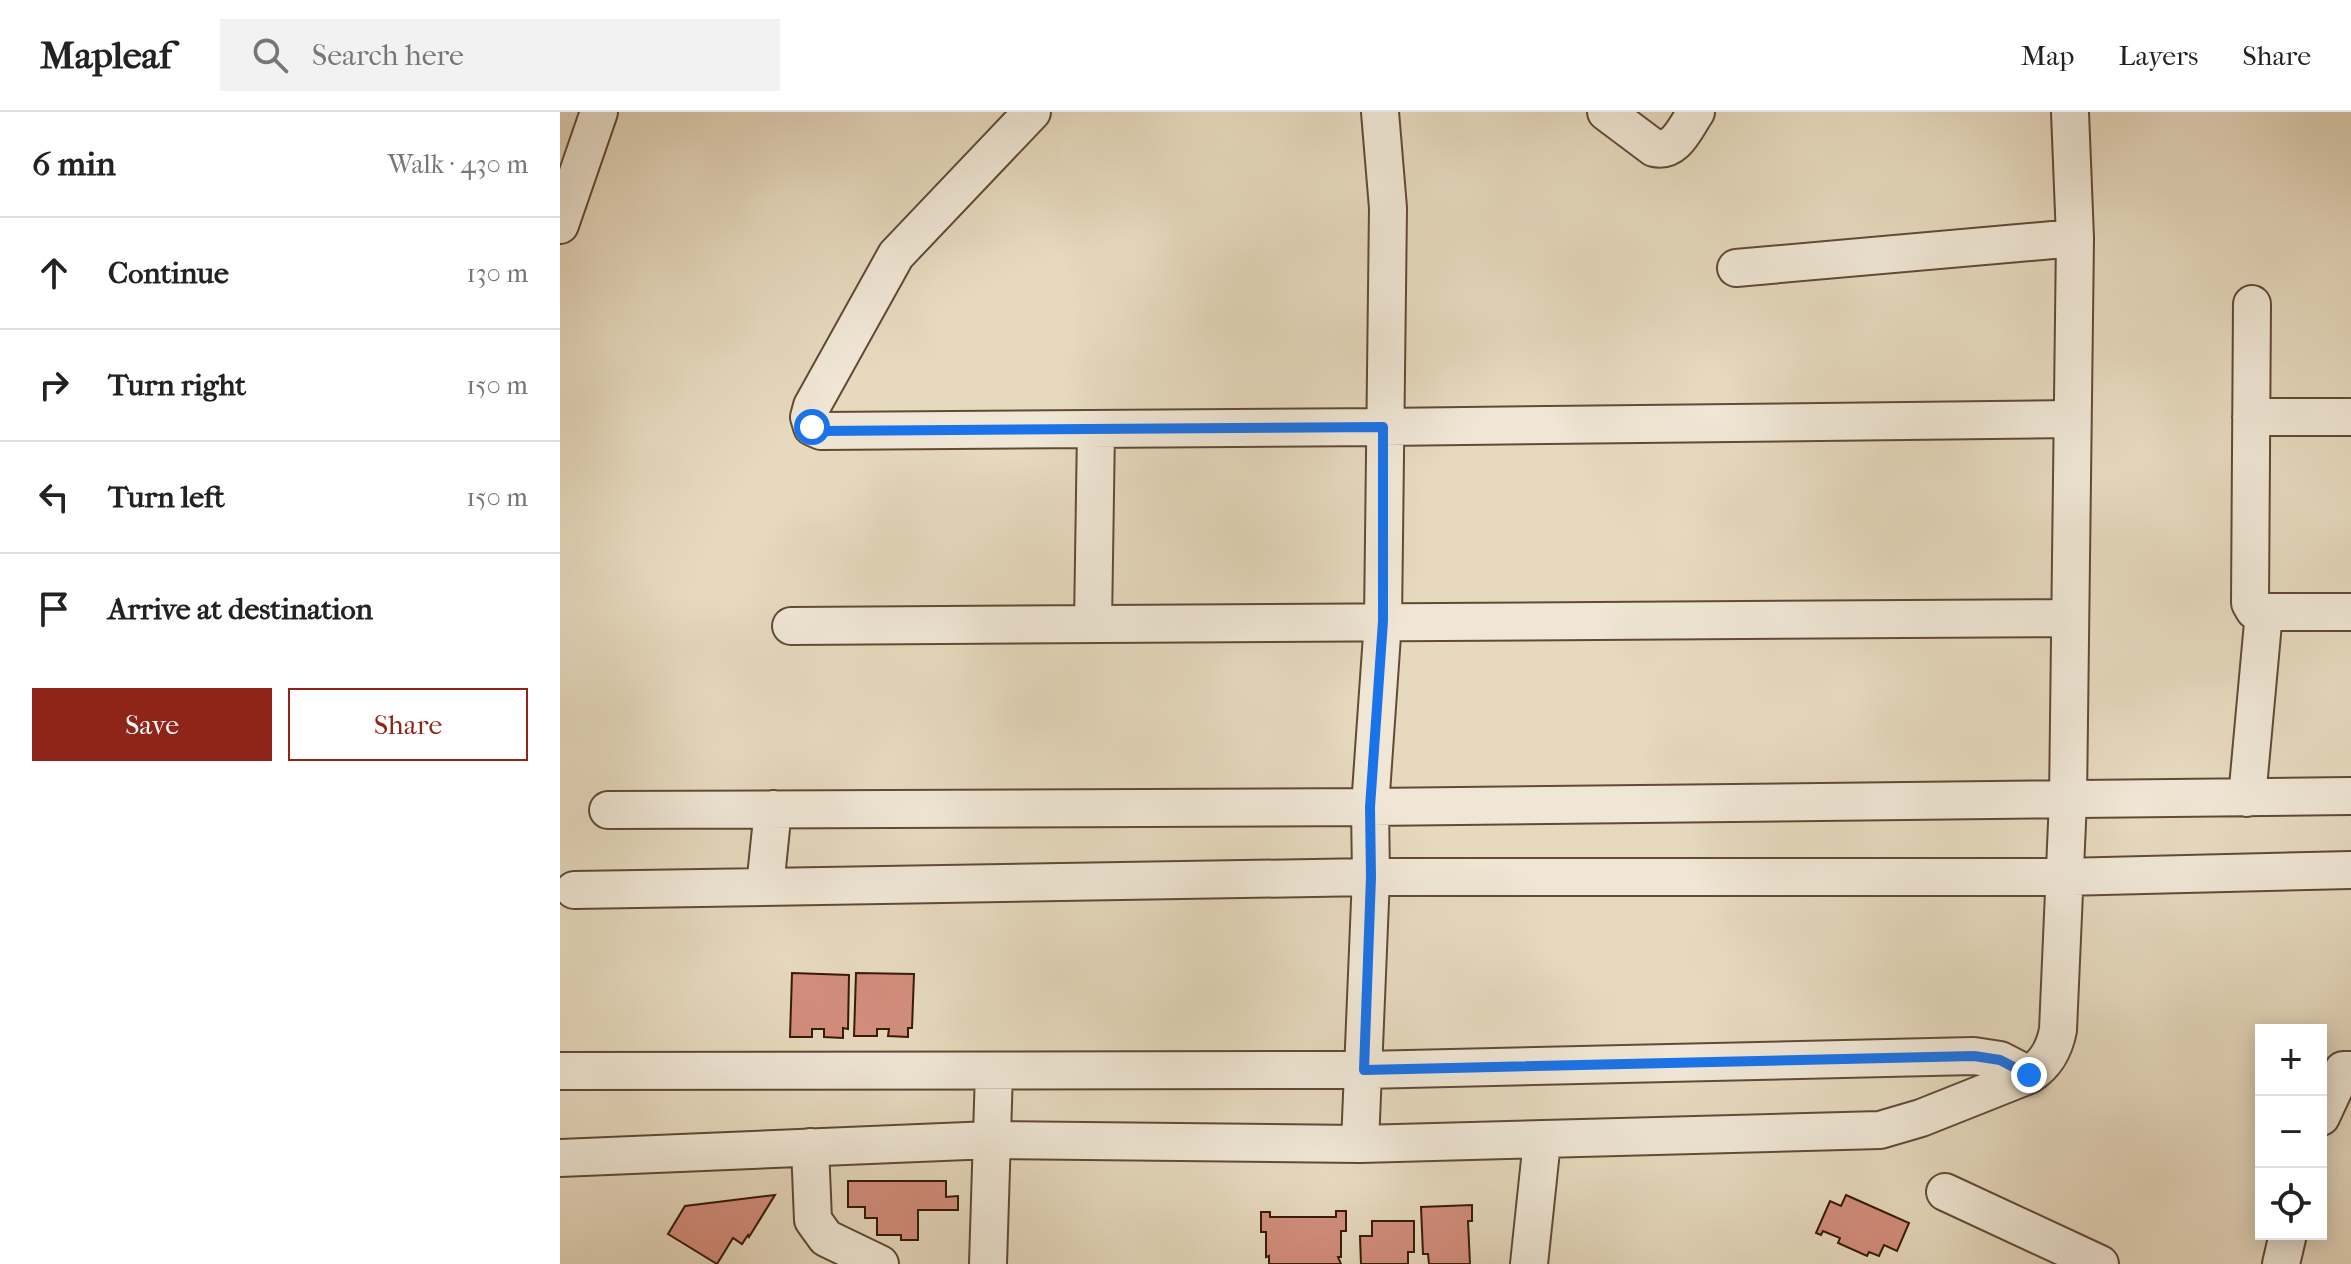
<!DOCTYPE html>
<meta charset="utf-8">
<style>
:root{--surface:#fff;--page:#f2f2f2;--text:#222;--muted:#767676;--line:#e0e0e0;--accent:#8f2418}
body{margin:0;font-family:"IM FELL French Canon",serif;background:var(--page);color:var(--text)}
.controls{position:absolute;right:24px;bottom:24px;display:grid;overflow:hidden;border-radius:0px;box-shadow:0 4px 20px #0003}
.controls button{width:72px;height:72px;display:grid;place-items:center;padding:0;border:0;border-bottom:2px solid var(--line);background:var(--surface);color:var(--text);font:40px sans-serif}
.stop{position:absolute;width:24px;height:24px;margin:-18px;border:6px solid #1a73e8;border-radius:50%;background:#fff}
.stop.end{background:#1a73e8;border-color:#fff;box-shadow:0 2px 8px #0008}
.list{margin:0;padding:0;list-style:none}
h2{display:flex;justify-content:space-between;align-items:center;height:104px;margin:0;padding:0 32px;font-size:34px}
h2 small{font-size:26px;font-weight:400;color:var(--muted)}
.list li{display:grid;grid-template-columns:52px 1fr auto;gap:24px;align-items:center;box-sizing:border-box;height:112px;padding:0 32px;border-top:2px solid var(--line)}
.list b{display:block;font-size:30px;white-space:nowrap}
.list em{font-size:26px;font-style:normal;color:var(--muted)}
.actions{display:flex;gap:16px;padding:24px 32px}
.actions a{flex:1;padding:18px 0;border:2px solid var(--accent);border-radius:0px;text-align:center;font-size:28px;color:var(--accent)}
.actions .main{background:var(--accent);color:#fff}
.icon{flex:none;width:44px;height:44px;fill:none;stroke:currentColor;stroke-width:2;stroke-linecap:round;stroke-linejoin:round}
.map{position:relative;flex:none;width:1791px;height:1152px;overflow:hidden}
header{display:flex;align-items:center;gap:48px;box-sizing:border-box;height:112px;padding:0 40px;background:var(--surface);border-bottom:2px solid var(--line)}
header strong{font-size:38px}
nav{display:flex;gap:44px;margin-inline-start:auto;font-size:28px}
.search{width:560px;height:72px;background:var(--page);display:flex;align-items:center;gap:20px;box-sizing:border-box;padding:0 28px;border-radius:0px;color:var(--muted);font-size:30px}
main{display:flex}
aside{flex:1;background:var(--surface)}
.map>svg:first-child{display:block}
.building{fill:#d38e7d;stroke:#361a08;stroke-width:2}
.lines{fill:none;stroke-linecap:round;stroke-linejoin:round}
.minor-casing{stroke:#624a36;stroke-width:40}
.minor{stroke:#efe6d5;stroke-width:36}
.route{stroke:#1a73e8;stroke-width:10}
</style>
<header>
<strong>Mapleaf</strong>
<div class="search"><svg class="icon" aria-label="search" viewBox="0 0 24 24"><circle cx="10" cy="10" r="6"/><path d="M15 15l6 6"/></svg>Search here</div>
<nav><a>Map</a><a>Layers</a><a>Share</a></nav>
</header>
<main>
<aside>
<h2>6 min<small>Walk · 430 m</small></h2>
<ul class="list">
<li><svg class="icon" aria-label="ahead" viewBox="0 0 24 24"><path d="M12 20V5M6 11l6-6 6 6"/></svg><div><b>Continue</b></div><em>130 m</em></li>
<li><svg class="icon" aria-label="right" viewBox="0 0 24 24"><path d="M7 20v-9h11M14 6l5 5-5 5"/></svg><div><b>Turn right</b></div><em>150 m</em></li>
<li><svg class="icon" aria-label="left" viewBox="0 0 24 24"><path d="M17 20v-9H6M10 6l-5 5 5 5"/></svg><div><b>Turn left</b></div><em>150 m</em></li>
<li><svg class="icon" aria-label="arrive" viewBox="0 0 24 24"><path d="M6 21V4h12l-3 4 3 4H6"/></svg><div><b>Arrive at destination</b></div></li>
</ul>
<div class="actions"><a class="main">Save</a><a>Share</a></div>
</aside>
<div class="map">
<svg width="1791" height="1152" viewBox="0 0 1791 1152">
<rect width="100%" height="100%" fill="#e6d9be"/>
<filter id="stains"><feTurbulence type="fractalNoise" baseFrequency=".0025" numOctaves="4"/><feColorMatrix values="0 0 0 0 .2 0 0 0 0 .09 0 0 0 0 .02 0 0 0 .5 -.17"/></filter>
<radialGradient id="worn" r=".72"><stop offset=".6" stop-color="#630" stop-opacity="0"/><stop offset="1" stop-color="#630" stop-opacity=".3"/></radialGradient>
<!-- building -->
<path class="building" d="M 232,861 L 289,863 L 288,917 L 283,916 L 283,926 L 264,925 L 264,917 L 252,917 L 252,925 L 230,925 Z
M 296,861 L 354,862 L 352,916 L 348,916 L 348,925 L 328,924 L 329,917 L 317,917 L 317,924 L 294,924 Z
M 288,1069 L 386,1069 L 386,1085 L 398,1084 L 398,1098 L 358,1098 L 358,1128 L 341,1128 L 341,1123 L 317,1123 L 317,1106 L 305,1106 L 305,1095 L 288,1095 Z
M 215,1083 L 189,1125 L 188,1123 L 182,1132 L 173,1126 L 157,1152 L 108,1122 L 125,1094 Z
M 1286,1083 L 1349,1111 L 1337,1139 L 1324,1133 L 1319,1144 L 1309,1140 L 1307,1144 L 1278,1131 L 1280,1126 L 1263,1119 L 1261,1123 L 1256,1121 L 1270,1089 L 1281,1094 Z
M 912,1093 L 912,1109 L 908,1109 L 910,1152 L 869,1152 L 868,1142 L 863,1142 L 861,1095 Z
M 776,1099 L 786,1099 L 786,1119 L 781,1119 L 781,1145 L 778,1145 L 781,1152 L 709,1152 L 709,1144 L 706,1145 L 706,1120 L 701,1120 L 701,1100 L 710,1100 L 710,1105 L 776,1105 Z
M 812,1109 L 854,1109 L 854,1140 L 848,1140 L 848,1152 L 801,1152 L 800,1124 L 812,1124 Z"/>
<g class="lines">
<defs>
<path id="minor" d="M 472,0 L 336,143 L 252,294 L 249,305 L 252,315 L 261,319 L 823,315 L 1512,307
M 1046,0 L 1094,36 C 1116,41 1125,16 1136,0
M 0,113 L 39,0
M 1176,156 L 1515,126
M 1692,192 L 1690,491 L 1694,498 L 1704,500 L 1791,500
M 1691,305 L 1791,305
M 533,512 L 536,317
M 231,514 L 1509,506
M 1687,686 L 1704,500
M 48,698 L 810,695 L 1791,684
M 205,775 L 213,697
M 14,778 L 811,765 L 1503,765 L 1791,758
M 0,959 L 804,958 L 1414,944 L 1440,948 L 1469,963
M 1761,1005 L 1783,958 L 1791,958
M 800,1032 L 811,765 L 810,695 L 823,509 L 828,96 L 820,0
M 250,1035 L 253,1108 L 266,1126 L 320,1152
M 0,1046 L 431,1028 L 800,1032 L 1320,1018 L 1361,1006 L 1469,963 C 1486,952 1494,938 1498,918 L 1508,688 L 1515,126 L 1510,0
M 1385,1080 L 1540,1152
M 428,1152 L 434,959
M 969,1152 L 982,1029
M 1721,1152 L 1728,1122"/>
</defs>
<!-- minor casing -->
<use href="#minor" class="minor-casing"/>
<!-- minor -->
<use href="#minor" class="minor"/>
</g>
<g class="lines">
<!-- route -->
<path class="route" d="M 252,315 L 261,319 L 823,315 L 823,509 L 810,695 L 811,765 L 804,958 L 1414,944 L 1440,948 L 1469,963"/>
</g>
<rect width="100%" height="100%" filter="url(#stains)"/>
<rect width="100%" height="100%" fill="url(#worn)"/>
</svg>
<div class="controls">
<button>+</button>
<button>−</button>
<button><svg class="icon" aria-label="locate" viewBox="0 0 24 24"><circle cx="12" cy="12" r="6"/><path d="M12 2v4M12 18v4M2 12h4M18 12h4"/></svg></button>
</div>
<div class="stop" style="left:252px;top:315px"></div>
<div class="stop end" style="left:1469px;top:963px"></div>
</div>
</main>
